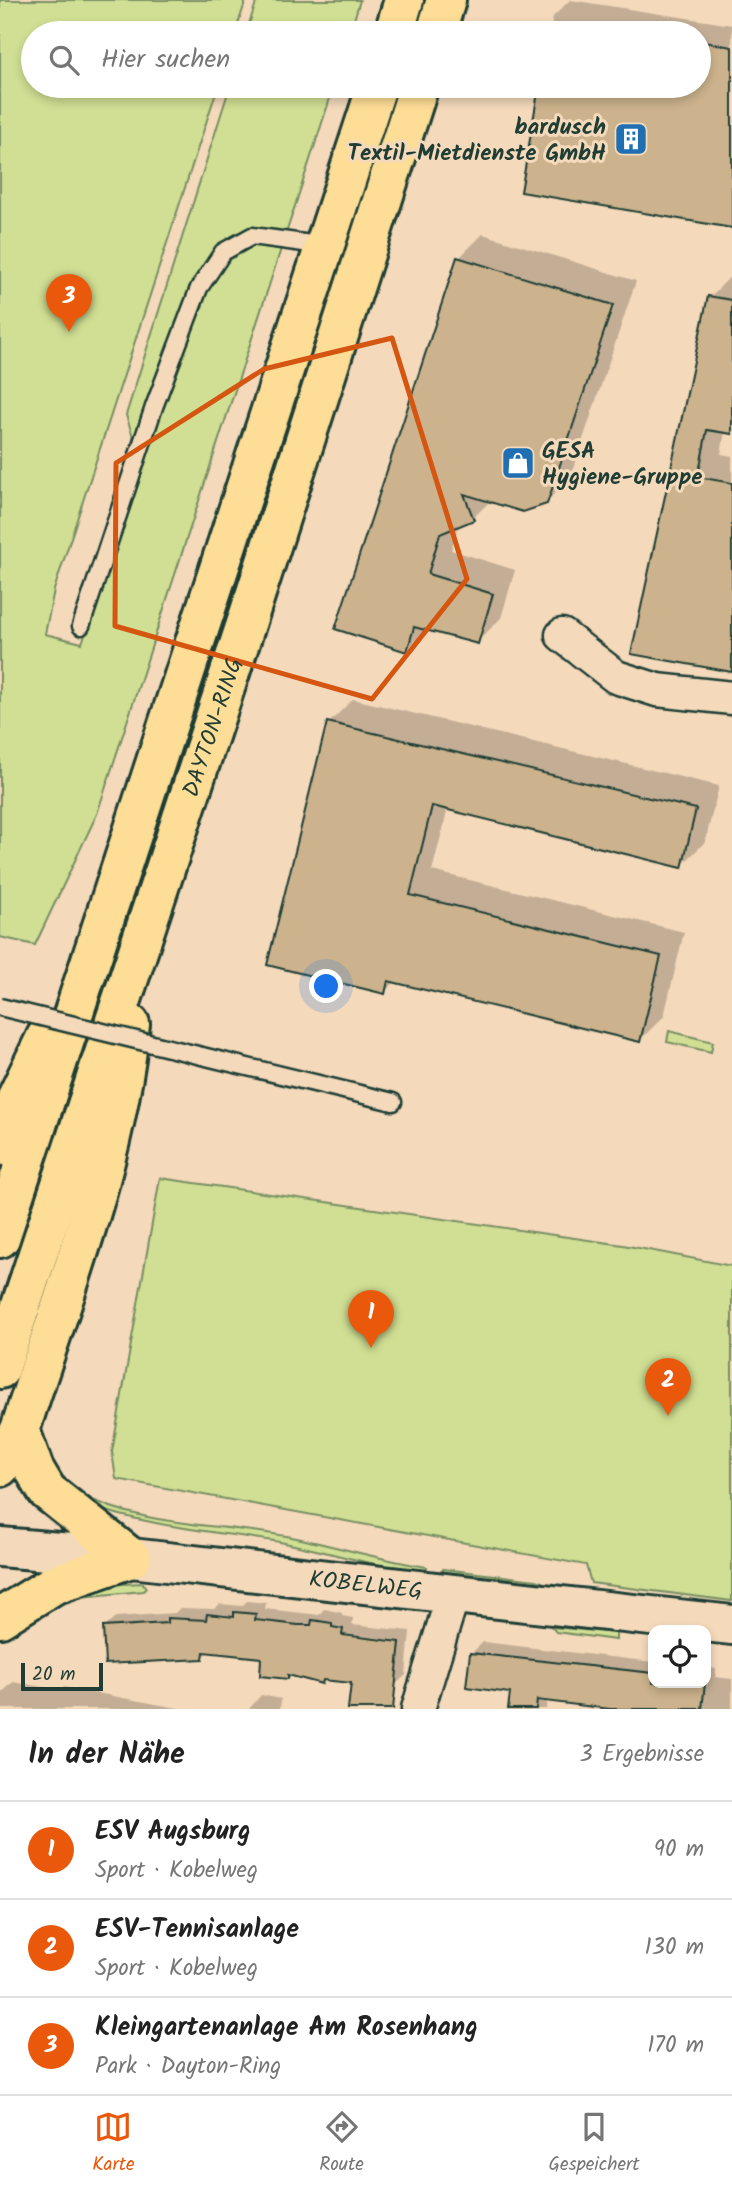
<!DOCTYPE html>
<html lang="de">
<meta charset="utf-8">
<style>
:root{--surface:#fff;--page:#f2f2f2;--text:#222;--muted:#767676;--line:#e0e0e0;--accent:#ea580c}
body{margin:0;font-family:Kalam,sans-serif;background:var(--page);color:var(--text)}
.controls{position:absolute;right:21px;bottom:21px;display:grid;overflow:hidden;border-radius:14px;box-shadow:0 4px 10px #0003}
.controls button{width:63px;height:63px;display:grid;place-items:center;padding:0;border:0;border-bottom:2px solid var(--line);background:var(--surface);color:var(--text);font:35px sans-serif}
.scale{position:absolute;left:21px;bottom:18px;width:82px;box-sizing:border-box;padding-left:7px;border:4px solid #1f3d34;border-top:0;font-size:19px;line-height:24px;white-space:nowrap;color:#1f3d34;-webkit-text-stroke:5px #f4d9bb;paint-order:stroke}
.you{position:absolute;left:327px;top:987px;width:24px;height:24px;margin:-18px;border:5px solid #fff;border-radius:50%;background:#1a73e8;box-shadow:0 0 0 10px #1a73e833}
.badge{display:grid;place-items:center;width:46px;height:46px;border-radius:50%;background:var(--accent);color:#fff;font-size:23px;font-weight:700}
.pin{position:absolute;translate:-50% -58px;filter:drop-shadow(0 2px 4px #0008)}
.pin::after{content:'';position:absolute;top:37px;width:24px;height:21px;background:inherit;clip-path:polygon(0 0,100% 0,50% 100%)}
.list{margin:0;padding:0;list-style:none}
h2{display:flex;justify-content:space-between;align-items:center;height:91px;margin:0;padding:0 28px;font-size:30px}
h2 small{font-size:23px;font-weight:400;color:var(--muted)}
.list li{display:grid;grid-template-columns:46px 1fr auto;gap:21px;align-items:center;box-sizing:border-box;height:98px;padding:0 28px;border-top:2px solid var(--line)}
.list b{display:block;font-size:26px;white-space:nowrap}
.list p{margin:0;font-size:23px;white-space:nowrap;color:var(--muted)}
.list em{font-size:23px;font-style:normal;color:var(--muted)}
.icon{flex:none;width:38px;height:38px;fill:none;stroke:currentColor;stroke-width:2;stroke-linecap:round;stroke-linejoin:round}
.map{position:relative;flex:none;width:732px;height:1709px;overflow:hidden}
.search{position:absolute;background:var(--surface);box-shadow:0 4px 10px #0003;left:21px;right:21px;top:21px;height:77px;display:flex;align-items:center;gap:18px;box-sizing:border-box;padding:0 24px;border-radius:38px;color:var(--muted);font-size:26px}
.sheet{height:385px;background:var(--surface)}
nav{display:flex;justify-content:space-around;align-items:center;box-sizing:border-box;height:98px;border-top:2px solid var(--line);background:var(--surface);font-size:19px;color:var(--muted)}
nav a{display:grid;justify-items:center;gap:4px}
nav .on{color:var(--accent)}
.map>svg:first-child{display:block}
.green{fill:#d0df93;stroke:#788e64;stroke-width:2}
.shadow{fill:#0003}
.building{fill:#ccb38d;stroke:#1f3d34;stroke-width:2}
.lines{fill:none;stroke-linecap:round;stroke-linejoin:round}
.service-casing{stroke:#1f3d34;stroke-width:21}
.minor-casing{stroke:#1f3d34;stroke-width:37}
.tertiary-casing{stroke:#1f3d34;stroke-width:44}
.trunk-casing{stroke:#1f3d34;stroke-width:44}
.service{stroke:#f4d9bb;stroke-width:16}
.minor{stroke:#f4d9bb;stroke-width:32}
.tertiary{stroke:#f4d9bb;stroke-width:38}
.trunk{stroke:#fedd96;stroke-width:38}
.service-bridge-casing{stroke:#1f3d34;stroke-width:21;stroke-linecap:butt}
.service-bridge{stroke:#f4d9bb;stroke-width:16}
.marked{fill:none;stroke:#d45610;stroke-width:5;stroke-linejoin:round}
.labels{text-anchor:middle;stroke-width:6;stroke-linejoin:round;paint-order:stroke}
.poi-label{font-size:23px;font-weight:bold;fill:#1f3d34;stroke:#f4d9bb;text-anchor:end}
.street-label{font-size:23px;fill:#1f3d34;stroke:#f4d9bb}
</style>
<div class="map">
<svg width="732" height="1709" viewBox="0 0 732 1709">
<rect width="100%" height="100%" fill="#f4d9bb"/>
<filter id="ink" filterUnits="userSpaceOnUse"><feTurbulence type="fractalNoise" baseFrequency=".0143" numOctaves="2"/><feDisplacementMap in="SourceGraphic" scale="14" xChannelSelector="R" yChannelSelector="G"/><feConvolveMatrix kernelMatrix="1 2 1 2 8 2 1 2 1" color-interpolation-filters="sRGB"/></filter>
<g filter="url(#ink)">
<!-- green -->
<path class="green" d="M 0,0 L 246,0 L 235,33 L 33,33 L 33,86 L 218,86 L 54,590 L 45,634 L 82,643 L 143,468 L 126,415 L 230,86 L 334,86 L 97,814 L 35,945 L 0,937 Z
M 257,0 L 360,0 L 350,33 L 246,33 Z
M 669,1031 L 713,1042 L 711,1052 L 667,1042 Z
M 160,1178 L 623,1245 L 732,1266 L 732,1601 L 591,1583 L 586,1565 L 116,1479 L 112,1452 Z
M 78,1493 C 142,1527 216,1523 286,1536 C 334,1545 379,1560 427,1567 L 426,1574 C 374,1567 325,1550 274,1541 C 209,1531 147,1526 84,1504 Z
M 443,1569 L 536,1580 L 562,1590 L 443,1577 Z
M 143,1583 L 146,1588 L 143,1591 L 70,1598 L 101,1585 Z
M 552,1627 L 616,1633 L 616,1640 L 556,1632 Z"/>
<!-- shadow -->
<path class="shadow" d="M 570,0 L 732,25 L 732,226 L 523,190 L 541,86 L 699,86 L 699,33 L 550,33 L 553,17 Z
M 483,234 L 636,281 L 570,478 L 546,502 L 491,500 L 473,518 L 459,524 L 451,550 L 515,570 L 501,618 L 477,642 L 428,629 L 407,650 L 459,258 Z
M 732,275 L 732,432 L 725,431 L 721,454 L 732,456 L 732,671 L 633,652 L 710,297 Z
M 353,699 L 719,786 L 705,842 L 681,866 L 448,808 L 432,871 L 684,932 L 664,1016 L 640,1040 L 396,981 L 384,992 L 329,723 Z
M 247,1601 L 266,1603 L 265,1609 L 311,1614 L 319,1615 L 324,1609 L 342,1613 L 342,1616 L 353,1618 L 352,1625 L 410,1631 L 406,1675 L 394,1686 L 389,1685 L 385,1709 L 349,1709 L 353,1682 L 325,1678 L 322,1682 L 290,1674 L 287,1677 L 263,1657 L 209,1651 L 203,1657 L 104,1628 L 116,1617 L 175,1613 L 180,1608 L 214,1609 L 220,1604 L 242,1606 Z
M 483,1642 L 653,1662 L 653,1683 L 706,1683 L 706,1667 L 716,1669 L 715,1677 L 732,1679 L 732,1709 L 610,1709 L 547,1699 L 546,1709 L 510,1709 L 512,1691 L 471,1654 Z
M 13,1682 L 61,1690 L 64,1687 L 183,1709 L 0,1709 L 2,1693 Z
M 261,1695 L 281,1699 L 280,1709 L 249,1709 Z"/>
<!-- building -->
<path class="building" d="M 699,41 L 732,47 L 732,228 L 521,192 L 539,86 L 699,86 Z
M 457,257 L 613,305 L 547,504 L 523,512 L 464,494 L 474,520 L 440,534 L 428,574 L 493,594 L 478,644 L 414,627 L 407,652 L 335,629 Z
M 708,296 L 732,300 L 732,434 L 707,430 L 698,477 L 732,483 L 732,672 L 631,654 Z
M 327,722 L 696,809 L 682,868 L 432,806 L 410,895 L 661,956 L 640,1042 L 388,981 L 385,994 L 267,965 Z
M 234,1612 L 256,1614 L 255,1620 L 298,1625 L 311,1625 L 312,1620 L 332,1623 L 332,1627 L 343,1629 L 342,1635 L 400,1642 L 393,1709 L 348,1709 L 351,1683 L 323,1680 L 322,1684 L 288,1675 L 288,1679 L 260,1676 L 261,1658 L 204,1652 L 203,1659 L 105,1664 L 103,1627 L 167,1623 L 167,1618 L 206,1620 L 207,1614 L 234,1617 Z
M 470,1653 L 653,1673 L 653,1683 L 705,1683 L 702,1709 L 610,1709 L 537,1700 L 536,1709 L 508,1709 L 510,1693 L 466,1687 Z"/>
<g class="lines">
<defs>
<path id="service" d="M 81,626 L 154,407 L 199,288 L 223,252 L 252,236 L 326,246
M 202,1056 L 393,1102"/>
<path id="minor" d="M 562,635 L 616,677 L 657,690 L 732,698
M 418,1709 L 453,1595"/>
<g id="tertiary">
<path id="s1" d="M 0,1547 L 131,1558 L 732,1625"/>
</g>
<g id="trunk">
<path d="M 394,33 L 404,0"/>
<path d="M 436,33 L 446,0"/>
<path d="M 0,1146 L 18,1095 L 46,1037"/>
<path d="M 0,1238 L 377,86"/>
<path id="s2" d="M 0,1369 L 246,624 L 419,86"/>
<path d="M 20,1430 L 34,1469 L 47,1491 L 131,1558"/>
<path d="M 0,1467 L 20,1430 C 62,1298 117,1162 130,1024"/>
<path d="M 0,1618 L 53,1585 L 131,1558"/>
</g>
</defs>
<!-- service casing -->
<use href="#service" class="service-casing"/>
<!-- minor casing -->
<use href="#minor" class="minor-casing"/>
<!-- tertiary casing -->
<use href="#tertiary" class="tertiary-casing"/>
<!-- trunk casing -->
<use href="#trunk" class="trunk-casing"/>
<!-- service -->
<use href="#service" class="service"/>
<!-- minor -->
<use href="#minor" class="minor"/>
<!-- tertiary -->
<use href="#tertiary" class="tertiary"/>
<!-- trunk -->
<use href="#trunk" class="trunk"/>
<defs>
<path id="service-bridge" d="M 0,1007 L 202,1056"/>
</defs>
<!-- service-bridge casing -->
<use href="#service-bridge" class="service-bridge-casing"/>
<!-- service-bridge -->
<use href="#service-bridge" class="service-bridge"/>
</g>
</g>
<!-- marked area -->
<path class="marked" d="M 392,338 L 467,579 L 372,699 L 115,626 L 116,463 L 264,369 Z"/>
<!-- icons -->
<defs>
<symbol id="building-square" viewBox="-11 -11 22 22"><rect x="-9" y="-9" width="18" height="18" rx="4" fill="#1f6fb2" stroke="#f4d9bb"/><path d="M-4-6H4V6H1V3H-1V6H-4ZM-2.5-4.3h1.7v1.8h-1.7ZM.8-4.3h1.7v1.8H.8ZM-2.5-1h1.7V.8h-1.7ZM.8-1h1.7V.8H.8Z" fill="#fff"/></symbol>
<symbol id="shop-square" viewBox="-11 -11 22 22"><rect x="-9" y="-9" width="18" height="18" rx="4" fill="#1f6fb2" stroke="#f4d9bb"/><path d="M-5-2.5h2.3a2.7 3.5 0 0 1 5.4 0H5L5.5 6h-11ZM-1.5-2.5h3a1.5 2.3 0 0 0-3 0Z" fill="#fff"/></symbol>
</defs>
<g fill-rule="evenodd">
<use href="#building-square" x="612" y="120" width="38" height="38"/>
<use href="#shop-square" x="499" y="444" width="38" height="38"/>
</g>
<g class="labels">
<!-- poi labels -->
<g class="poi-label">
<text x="606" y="134">bardusch<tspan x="606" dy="26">Textil-Mietdienste GmbH</tspan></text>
<text x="542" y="458" text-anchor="start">GESA<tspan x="542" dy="26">Hygiene-Gruppe</tspan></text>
</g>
<!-- street labels -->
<g class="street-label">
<text dy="8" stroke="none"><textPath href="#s2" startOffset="676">DAYTON-RING</textPath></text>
<text dy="8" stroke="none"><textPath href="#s1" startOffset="368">KOBELWEG</textPath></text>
</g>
</g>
</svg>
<div class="controls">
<button><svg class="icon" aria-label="locate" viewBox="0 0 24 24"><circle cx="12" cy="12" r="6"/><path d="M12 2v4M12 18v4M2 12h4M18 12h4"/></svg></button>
</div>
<div class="scale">20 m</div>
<div class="you"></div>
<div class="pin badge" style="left:371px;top:1348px">1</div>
<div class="pin badge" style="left:668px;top:1416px">2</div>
<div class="pin badge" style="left:69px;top:332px">3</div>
<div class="search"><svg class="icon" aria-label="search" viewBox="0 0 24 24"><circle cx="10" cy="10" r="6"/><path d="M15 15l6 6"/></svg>Hier suchen</div>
</div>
<section class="sheet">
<h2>In der Nähe<small>3 Ergebnisse</small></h2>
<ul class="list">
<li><span class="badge">1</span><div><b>ESV Augsburg</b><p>Sport · Kobelweg</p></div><em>90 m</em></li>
<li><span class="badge">2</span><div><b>ESV-Tennisanlage</b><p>Sport · Kobelweg</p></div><em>130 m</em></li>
<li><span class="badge">3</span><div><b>Kleingartenanlage Am Rosenhang</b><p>Park · Dayton-Ring</p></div><em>170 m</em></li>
</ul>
</section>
<nav>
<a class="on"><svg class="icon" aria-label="map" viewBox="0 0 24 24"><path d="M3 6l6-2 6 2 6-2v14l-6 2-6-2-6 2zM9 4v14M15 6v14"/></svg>Karte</a>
<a><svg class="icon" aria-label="directions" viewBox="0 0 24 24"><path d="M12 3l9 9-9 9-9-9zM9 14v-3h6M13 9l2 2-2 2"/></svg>Route</a>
<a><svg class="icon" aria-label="saved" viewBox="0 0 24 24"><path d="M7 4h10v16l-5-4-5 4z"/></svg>Gespeichert</a>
</nav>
